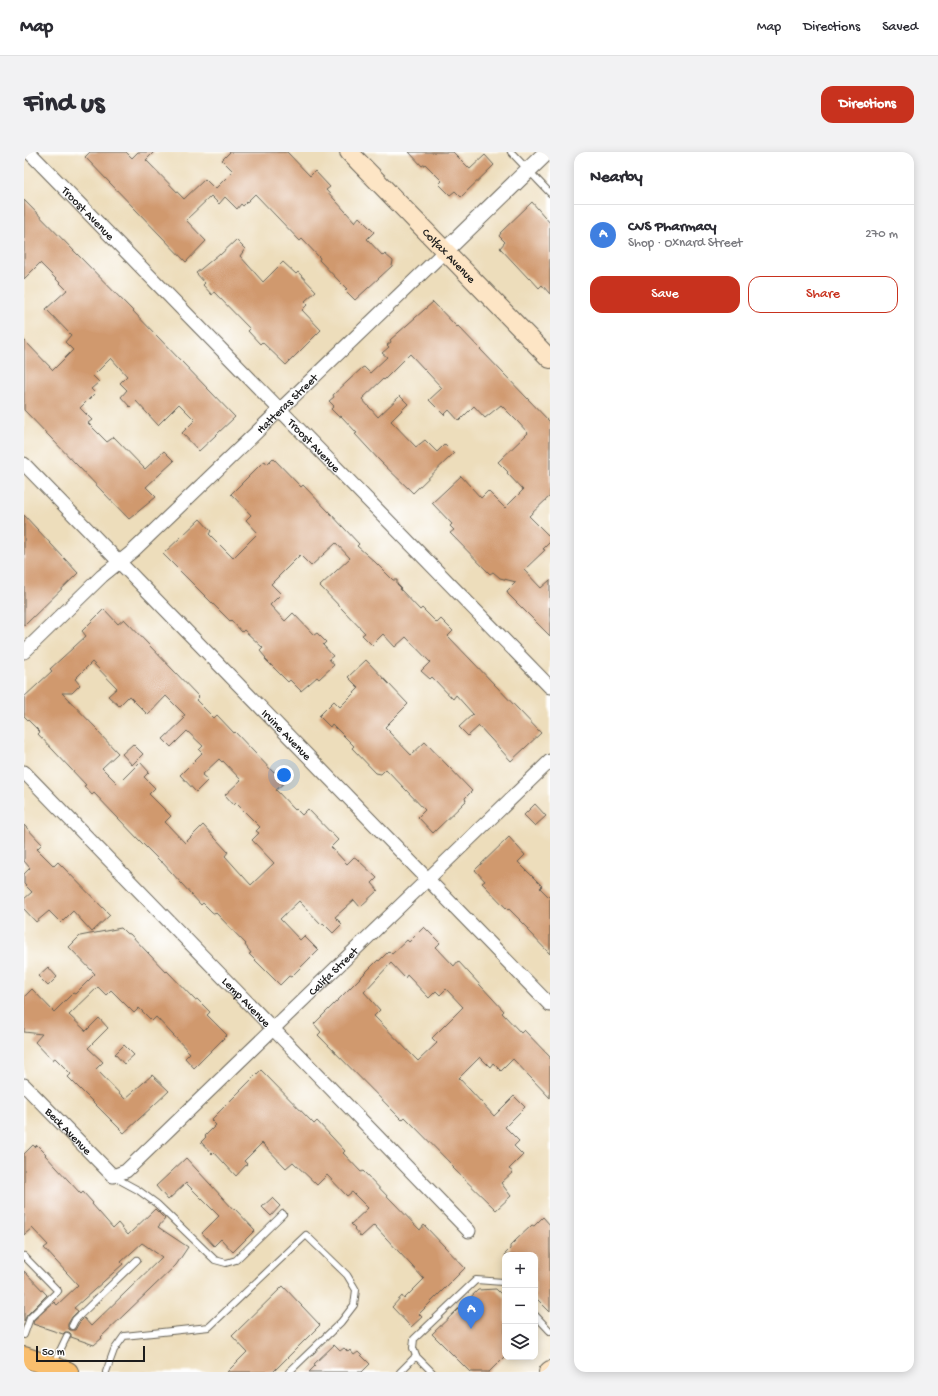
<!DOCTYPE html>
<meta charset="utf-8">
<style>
:root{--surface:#fff;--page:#f2f2f3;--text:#2b2b33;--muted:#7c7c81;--line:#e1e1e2;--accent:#c8321e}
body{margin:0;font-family:"Gochi Hand",sans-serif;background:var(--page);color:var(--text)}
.controls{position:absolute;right:12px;bottom:12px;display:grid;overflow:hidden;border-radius:8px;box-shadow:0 2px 10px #0003}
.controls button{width:36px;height:36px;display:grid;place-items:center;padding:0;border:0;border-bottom:1px solid var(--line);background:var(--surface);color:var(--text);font:20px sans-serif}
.scale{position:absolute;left:12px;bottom:10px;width:109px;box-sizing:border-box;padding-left:4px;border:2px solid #1c1c1c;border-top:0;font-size:11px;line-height:14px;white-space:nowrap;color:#1c1c1c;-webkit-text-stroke:3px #fff;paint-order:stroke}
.you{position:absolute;left:260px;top:623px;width:14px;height:14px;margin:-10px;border:3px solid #fff;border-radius:50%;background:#1a73e8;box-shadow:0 0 0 6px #1a73e833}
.badge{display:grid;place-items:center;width:26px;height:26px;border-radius:50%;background:var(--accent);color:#fff;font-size:13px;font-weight:700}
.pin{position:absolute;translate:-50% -33px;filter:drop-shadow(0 1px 2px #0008)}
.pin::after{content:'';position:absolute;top:21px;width:14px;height:12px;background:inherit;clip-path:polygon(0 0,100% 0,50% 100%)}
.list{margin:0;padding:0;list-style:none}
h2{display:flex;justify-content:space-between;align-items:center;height:52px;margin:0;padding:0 16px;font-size:17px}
h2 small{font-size:13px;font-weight:400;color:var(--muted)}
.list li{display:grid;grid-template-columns:26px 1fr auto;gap:12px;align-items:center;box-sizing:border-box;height:60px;padding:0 16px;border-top:1px solid var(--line)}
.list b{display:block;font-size:15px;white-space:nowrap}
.list p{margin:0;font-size:13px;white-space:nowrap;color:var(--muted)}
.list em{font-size:13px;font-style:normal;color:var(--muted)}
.actions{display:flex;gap:8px;padding:12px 16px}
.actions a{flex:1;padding:9px 0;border:1px solid var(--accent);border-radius:12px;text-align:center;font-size:14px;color:var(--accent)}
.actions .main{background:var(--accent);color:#fff}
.icon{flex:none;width:22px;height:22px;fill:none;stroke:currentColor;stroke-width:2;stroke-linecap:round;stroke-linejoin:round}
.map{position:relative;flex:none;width:526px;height:1220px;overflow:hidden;border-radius:12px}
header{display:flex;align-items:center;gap:24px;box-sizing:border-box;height:56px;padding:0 20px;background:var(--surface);border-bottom:1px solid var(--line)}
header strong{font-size:19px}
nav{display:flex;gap:22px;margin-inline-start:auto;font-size:14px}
.intro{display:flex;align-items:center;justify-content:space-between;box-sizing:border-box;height:96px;padding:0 24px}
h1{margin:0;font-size:28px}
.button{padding:10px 18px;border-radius:12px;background:var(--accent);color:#fff;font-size:14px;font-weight:700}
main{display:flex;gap:24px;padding:0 24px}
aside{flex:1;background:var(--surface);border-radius:12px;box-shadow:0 2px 10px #0003}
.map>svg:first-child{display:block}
.building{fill:#d0996e;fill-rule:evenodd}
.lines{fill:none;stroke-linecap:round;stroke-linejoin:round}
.service-casing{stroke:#656054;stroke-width:8}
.minor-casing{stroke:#656054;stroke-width:15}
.tertiary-casing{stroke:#656054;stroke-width:18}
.secondary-casing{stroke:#656054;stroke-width:20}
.primary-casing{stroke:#656054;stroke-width:22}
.service{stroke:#fff;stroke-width:6}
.minor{stroke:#fff;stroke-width:13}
.tertiary{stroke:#fff;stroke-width:16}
.secondary{stroke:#fde5c5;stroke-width:18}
.primary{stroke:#f9be6d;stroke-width:20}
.labels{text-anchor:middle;stroke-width:3;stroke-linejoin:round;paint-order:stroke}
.street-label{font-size:12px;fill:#1c1c1c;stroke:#fff}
</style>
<header>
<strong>Map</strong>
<nav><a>Map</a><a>Directions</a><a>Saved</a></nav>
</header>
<div class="intro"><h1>Find us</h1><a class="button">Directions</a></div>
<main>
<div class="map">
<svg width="526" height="1220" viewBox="0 0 526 1220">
<rect width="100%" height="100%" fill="#fff"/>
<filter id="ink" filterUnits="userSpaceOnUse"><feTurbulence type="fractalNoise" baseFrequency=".025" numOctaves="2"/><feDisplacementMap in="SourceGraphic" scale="8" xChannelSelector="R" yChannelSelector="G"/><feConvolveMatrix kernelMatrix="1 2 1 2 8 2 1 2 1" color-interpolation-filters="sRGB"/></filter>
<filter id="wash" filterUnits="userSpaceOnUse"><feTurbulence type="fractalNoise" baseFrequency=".012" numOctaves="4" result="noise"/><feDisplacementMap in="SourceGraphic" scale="16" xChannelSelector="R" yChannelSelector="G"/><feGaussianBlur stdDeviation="0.9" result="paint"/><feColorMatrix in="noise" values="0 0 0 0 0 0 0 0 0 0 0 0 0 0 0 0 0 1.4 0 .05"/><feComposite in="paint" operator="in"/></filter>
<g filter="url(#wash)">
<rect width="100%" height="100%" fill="#edddbb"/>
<g id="blocks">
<!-- building -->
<path class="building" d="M 66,0 L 102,0 L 108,6 L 114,0 L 130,0 L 122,8 L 160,47 L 181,27 L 191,37 L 209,19 L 198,8 L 206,0 L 263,0 L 286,24 L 291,19 L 306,35 L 302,38 L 331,70 L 335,65 L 350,80 L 343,87 L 359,104 L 361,102 L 369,109 L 368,114 L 331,148 L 321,138 L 323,137 L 315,129 L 295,108 L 296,106 L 278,87 L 276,89 L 231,42 L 219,54 L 217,52 L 213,57 L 201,45 L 195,52 L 187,44 L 162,68 L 182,89 L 162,110 L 61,5 Z
M 385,0 L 429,0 L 446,17 L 461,3 L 470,13 L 437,45 L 431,39 L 426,43 L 415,32 L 418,29 L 401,12 L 398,14 Z
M 0,48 L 107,157 L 211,265 L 175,299 L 158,281 L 171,268 L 155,252 L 134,273 L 112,249 L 106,255 L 97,245 L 103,238 L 96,231 L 103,224 L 87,206 L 69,224 L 75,230 L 67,237 L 71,241 L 56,256 L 68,268 L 64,271 L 83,290 L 90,285 L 121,317 L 140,299 L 150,309 L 122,335 L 132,345 L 105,367 L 0,258 L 0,188 L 29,218 L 49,198 L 41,190 L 47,183 L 22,157 L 43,138 L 16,111 L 0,127 Z
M 508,50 L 526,71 L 526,142 L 518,133 L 515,136 L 506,126 L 505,127 L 476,96 L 481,90 L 475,84 L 477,81 L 476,81 Z
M 212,88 L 221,97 L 216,104 L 239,130 L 259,110 L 272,122 L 274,120 L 292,139 L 281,149 L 284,152 L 278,158 L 297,178 L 262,213 L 238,190 L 236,192 L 224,179 L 226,177 L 190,140 L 188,143 L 179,133 L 181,131 L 172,121 L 195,102 L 196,103 Z
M 409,150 L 433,175 L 434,174 L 526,270 L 526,344 L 505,364 L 526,385 L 526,390 L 519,397 L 521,398 L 500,418 L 517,436 L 526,428 L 526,484 L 484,442 L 483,439 L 492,430 L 476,426 L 469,420 L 466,422 L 426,381 L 430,378 L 426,374 L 428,372 L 408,351 L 437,324 L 457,346 L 464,339 L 481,356 L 499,338 L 483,321 L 484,320 L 474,310 L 504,281 L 494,270 L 477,253 L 461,266 L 450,254 L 435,269 L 425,258 L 420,263 L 405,248 L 418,236 L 386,202 L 360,228 L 359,227 L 338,247 L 354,265 L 376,244 L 384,252 L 367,269 L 392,295 L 401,288 L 413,300 L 421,292 L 430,301 L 389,341 L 355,308 L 331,282 L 333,281 L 317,264 L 315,265 L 307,257 L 310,254 L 305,249 L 310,245 L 309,243 L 338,216 L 340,215 L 346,221 L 363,205 L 358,201 L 365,195 L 363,193 L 367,190 L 366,188 Z
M 249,306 L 277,335 L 279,333 L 306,361 L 335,392 L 333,394 L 351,410 L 369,428 L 373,428 L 373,432 L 377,436 L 376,437 L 396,458 L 398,456 L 413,471 L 417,467 L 429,479 L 424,484 L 517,581 L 487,609 L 455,574 L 444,584 L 435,575 L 449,562 L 432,543 L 429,547 L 408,525 L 406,527 L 397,519 L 406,510 L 382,485 L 371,495 L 359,482 L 348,493 L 338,483 L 341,481 L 296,434 L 326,406 L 312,391 L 287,414 L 276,403 L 247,432 L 257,442 L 246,453 L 261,469 L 269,461 L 290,483 L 293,481 L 302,490 L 299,493 L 309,504 L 305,507 L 310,513 L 295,527 L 293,525 L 277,539 L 266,528 L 264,530 L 241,507 L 242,506 L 236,499 L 239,496 L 220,478 L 218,480 L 207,468 L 206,469 L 139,402 L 176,367 L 187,379 L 185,382 L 209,406 L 234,381 L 222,368 L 227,363 L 207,342 L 238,311 L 241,309 L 243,312 Z
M 0,363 L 54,421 L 0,474 Z
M 80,457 L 94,472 L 100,467 L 175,545 L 172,548 L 190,566 L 193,563 L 210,581 L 211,580 L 249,620 L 250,619 L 261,630 L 252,638 L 271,658 L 272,657 L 278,663 L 284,657 L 314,688 L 307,695 L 323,712 L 330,705 L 332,706 L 353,726 L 348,731 L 354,738 L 336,755 L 330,748 L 311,765 L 318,772 L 309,781 L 299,771 L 298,773 L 275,749 L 256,767 L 276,788 L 280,784 L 294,798 L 267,825 L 265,824 L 256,833 L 225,802 L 227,801 L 221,793 L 222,792 L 192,761 L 191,762 L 188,760 L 179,751 L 177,753 L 138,710 L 137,710 L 117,690 L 70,641 L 68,643 L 60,634 L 62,633 L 14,582 L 16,580 L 0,564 L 0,545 L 28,519 L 26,517 L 62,484 L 58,479 ZM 68,510 L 93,536 L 84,544 L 95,554 L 105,544 L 124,563 L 142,544 L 161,563 L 158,565 L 160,567 L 139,587 L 147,595 L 163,579 L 179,594 L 175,598 L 178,601 L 156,623 L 172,640 L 184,628 L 178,623 L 195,607 L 198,610 L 199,609 L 217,628 L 201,643 L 210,653 L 212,651 L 236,675 L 232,679 L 235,681 L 228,688 L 250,711 L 227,733 L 201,704 L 204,700 L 179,673 L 161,691 L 141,670 L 147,664 L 125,642 L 131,636 L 120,625 L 125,620 L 116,610 L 94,632 L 78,616 L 94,601 L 73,579 L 74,578 L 38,541 L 48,541 L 56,533 L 51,527 Z
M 342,508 L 384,552 L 361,575 L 366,580 L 365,580 L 387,603 L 401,590 L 448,639 L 441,646 L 442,649 L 409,681 L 394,665 L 401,658 L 362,617 L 357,622 L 352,621 L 328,596 L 330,594 L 308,572 L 306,575 L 295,564 L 310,549 L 316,555 L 335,536 L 324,525 Z
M 109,592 L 119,602 L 108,613 L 98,602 Z
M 511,652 L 522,664 L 511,674 L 500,663 Z
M 0,673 L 18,692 L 13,697 L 30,714 L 34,710 L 86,763 L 68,780 L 49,759 L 37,771 L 25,759 L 12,770 L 0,757 L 0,747 L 8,740 L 0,732 L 0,722 L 6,716 L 0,709 Z
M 485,685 L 501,703 L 494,710 L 518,734 L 516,736 L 526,746 L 526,802 L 504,779 L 505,777 L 485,757 L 484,758 L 458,731 L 461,729 L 451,718 Z
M 400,775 L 416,791 L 412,795 L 430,814 L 434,809 L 480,859 L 478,861 L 497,881 L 500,878 L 526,905 L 526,946 L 489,907 L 477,919 L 469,911 L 466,915 L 456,905 L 435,926 L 470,964 L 490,944 L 501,955 L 481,975 L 495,989 L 490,994 L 499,1003 L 485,1017 L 489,1020 L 477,1031 L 487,1044 L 472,1058 L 429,1016 L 430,1015 L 381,965 L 378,968 L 294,883 L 297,880 L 290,872 L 354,808 L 355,809 L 365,799 L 368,802 L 383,788 L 385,790 ZM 367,811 L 381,826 L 383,823 L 405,846 L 412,839 L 416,843 L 422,837 L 439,855 L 408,886 L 413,891 L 394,909 L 350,864 L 356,858 L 340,840 Z
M 97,776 L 102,781 L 106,782 L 142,820 L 143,819 L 171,848 L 173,847 L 186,860 L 183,863 L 203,883 L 170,916 L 161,906 L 166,901 L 132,865 L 128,869 L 115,856 L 110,861 L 87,838 L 82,843 L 74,835 L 45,863 L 62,879 L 75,866 L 84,876 L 64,896 L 79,910 L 72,917 L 101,947 L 128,923 L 145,939 L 100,981 L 44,925 L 47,922 L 31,906 L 28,908 L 11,890 L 18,882 L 0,880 L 0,845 L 8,837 L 30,860 L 49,841 L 51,842 L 71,822 L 45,795 L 56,784 Z
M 24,815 L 33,825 L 24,834 L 14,824 Z
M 100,893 L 110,903 L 100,912 L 91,902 Z
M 237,918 L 290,972 L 293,969 L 321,999 L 319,1001 L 337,1020 L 339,1019 L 396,1078 L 400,1073 L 441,1116 L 395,1162 L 398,1165 L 387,1175 L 368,1155 L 378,1144 L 380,1147 L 400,1127 L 350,1073 L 337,1085 L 330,1077 L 331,1076 L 327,1072 L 344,1056 L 328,1040 L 323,1044 L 303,1023 L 293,1033 L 269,1010 L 262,1016 L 238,991 L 220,1009 L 223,1012 L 212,1024 L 190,1000 L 188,1002 L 177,990 L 182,985 L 181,984 L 192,973 L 187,968 Z
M 9,993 L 11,995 L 13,993 L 22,1002 L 21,1003 L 56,1041 L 57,1042 L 59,1040 L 69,1051 L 68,1052 L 89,1076 L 94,1071 L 104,1083 L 131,1057 L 141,1067 L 134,1075 L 164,1095 L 152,1113 L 77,1185 L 78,1186 L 70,1193 L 47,1185 L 47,1182 L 45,1180 L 41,1180 L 39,1182 L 9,1172 L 10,1168 L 30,1150 L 33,1153 L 54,1133 L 20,1096 L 24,1093 L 8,1076 L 0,1083 L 0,1002 ZM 118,1091 L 138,1105 L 67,1174 L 60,1166 L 55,1171 L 51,1178 L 46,1178 L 44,1175 L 44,1172 L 48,1165 L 54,1159 L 50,1156 L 99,1112 L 97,1110 Z
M 162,1006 L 210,1058 L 210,1056 L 231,1078 L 209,1100 L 197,1087 L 190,1094 L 178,1081 L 195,1064 L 162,1031 L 144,1048 L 132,1034 Z
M 248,1046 L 256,1054 L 247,1064 L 238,1055 Z
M 519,1065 L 526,1073 L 526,1160 L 511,1145 L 511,1103 L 480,1103 L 486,1097 L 486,1094 L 492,1088 L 507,1074 L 508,1073 L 510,1074 Z
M 0,1119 L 23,1143 L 3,1163 L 0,1169 Z
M 259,1134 L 296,1173 L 249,1220 L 203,1220 L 223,1200 L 208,1184 Z
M 472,1137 L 481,1146 L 481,1204 L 465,1220 L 446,1220 L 408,1182 L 454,1138 Z
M 310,1193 L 316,1199 L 320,1196 L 324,1200 L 326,1198 L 330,1203 L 334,1200 L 346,1212 L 338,1220 L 285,1220 L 291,1214 L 290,1212 Z"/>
</g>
</g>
<g filter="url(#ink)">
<use href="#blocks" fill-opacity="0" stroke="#656054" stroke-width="1"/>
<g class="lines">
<defs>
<path id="service" d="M 487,0 L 526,41
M 90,1025 L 114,1038 L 133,1052 L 191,1108 L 202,1111 L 212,1108 L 259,1062
M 0,1104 L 34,1139 L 6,1166 L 0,1183
M 511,1163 L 526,1179
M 48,1174 L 51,1168 L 113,1108
M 392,1204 L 389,1196 L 390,1187 L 452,1128 L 479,1130 L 481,1132
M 30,1211 L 43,1184
M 82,1220 L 90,1198 L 100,1184 L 185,1175 L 282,1083 L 323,1123 L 332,1138 L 330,1153 L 317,1170 L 265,1220
M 376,1220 L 392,1204 L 408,1220"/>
<g id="minor">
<path id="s1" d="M 5,0 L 526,535"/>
<path id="s2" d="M 0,312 L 526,853"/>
<path id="s3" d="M 0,500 L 78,424 L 109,399 L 421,99"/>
<path id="s4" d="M 0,620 L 445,1079"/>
<path id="s5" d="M 0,933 L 89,1024 L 102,1019 L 526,609"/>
</g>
<path id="tertiary" d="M 421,99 L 523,0"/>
<g id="secondary">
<path id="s6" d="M 325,0 L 526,207"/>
<path d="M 524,1220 L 526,1218"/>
</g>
<path id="primary" d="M 0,1205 L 44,1220"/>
</defs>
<!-- service casing -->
<use href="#service" class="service-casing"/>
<!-- minor casing -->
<use href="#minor" class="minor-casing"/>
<!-- tertiary casing -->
<use href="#tertiary" class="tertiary-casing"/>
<!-- secondary casing -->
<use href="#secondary" class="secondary-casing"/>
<!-- primary casing -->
<use href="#primary" class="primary-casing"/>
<!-- service -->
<use href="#service" class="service"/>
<!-- minor -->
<use href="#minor" class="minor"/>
<!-- tertiary -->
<use href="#tertiary" class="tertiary"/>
<!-- secondary -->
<use href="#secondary" class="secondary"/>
<!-- primary -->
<use href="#primary" class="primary"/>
</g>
</g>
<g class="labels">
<!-- street labels -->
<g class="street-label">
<text dy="4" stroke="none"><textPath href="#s1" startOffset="85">Troost Avenue</textPath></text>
<text dy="4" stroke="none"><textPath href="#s6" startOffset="144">Colfax Avenue</textPath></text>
<text dy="4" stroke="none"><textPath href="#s3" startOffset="362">Hatteras Street</textPath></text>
<text dy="4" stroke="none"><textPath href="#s1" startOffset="409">Troost Avenue</textPath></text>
<text dy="4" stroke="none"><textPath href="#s2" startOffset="377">Irvine Avenue</textPath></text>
<text dy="4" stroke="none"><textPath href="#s5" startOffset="429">Califa Street</textPath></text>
<text dy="4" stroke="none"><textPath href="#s4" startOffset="320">Lemp Avenue</textPath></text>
<text dy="4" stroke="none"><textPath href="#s5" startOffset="64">Beck Avenue</textPath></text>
</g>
</g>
</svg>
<div class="controls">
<button>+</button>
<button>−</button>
<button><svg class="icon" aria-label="layers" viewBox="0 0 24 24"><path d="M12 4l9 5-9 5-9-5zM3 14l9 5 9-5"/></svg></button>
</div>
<div class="scale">50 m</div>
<div class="you"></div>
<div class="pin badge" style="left:447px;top:1177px;background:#3f7fe0">A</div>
</div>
<aside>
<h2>Nearby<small></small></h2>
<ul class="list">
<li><span class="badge" style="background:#3f7fe0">A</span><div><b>CVS Pharmacy</b><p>Shop · Oxnard Street</p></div><em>270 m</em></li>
</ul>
<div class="actions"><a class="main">Save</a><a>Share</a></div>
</aside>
</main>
